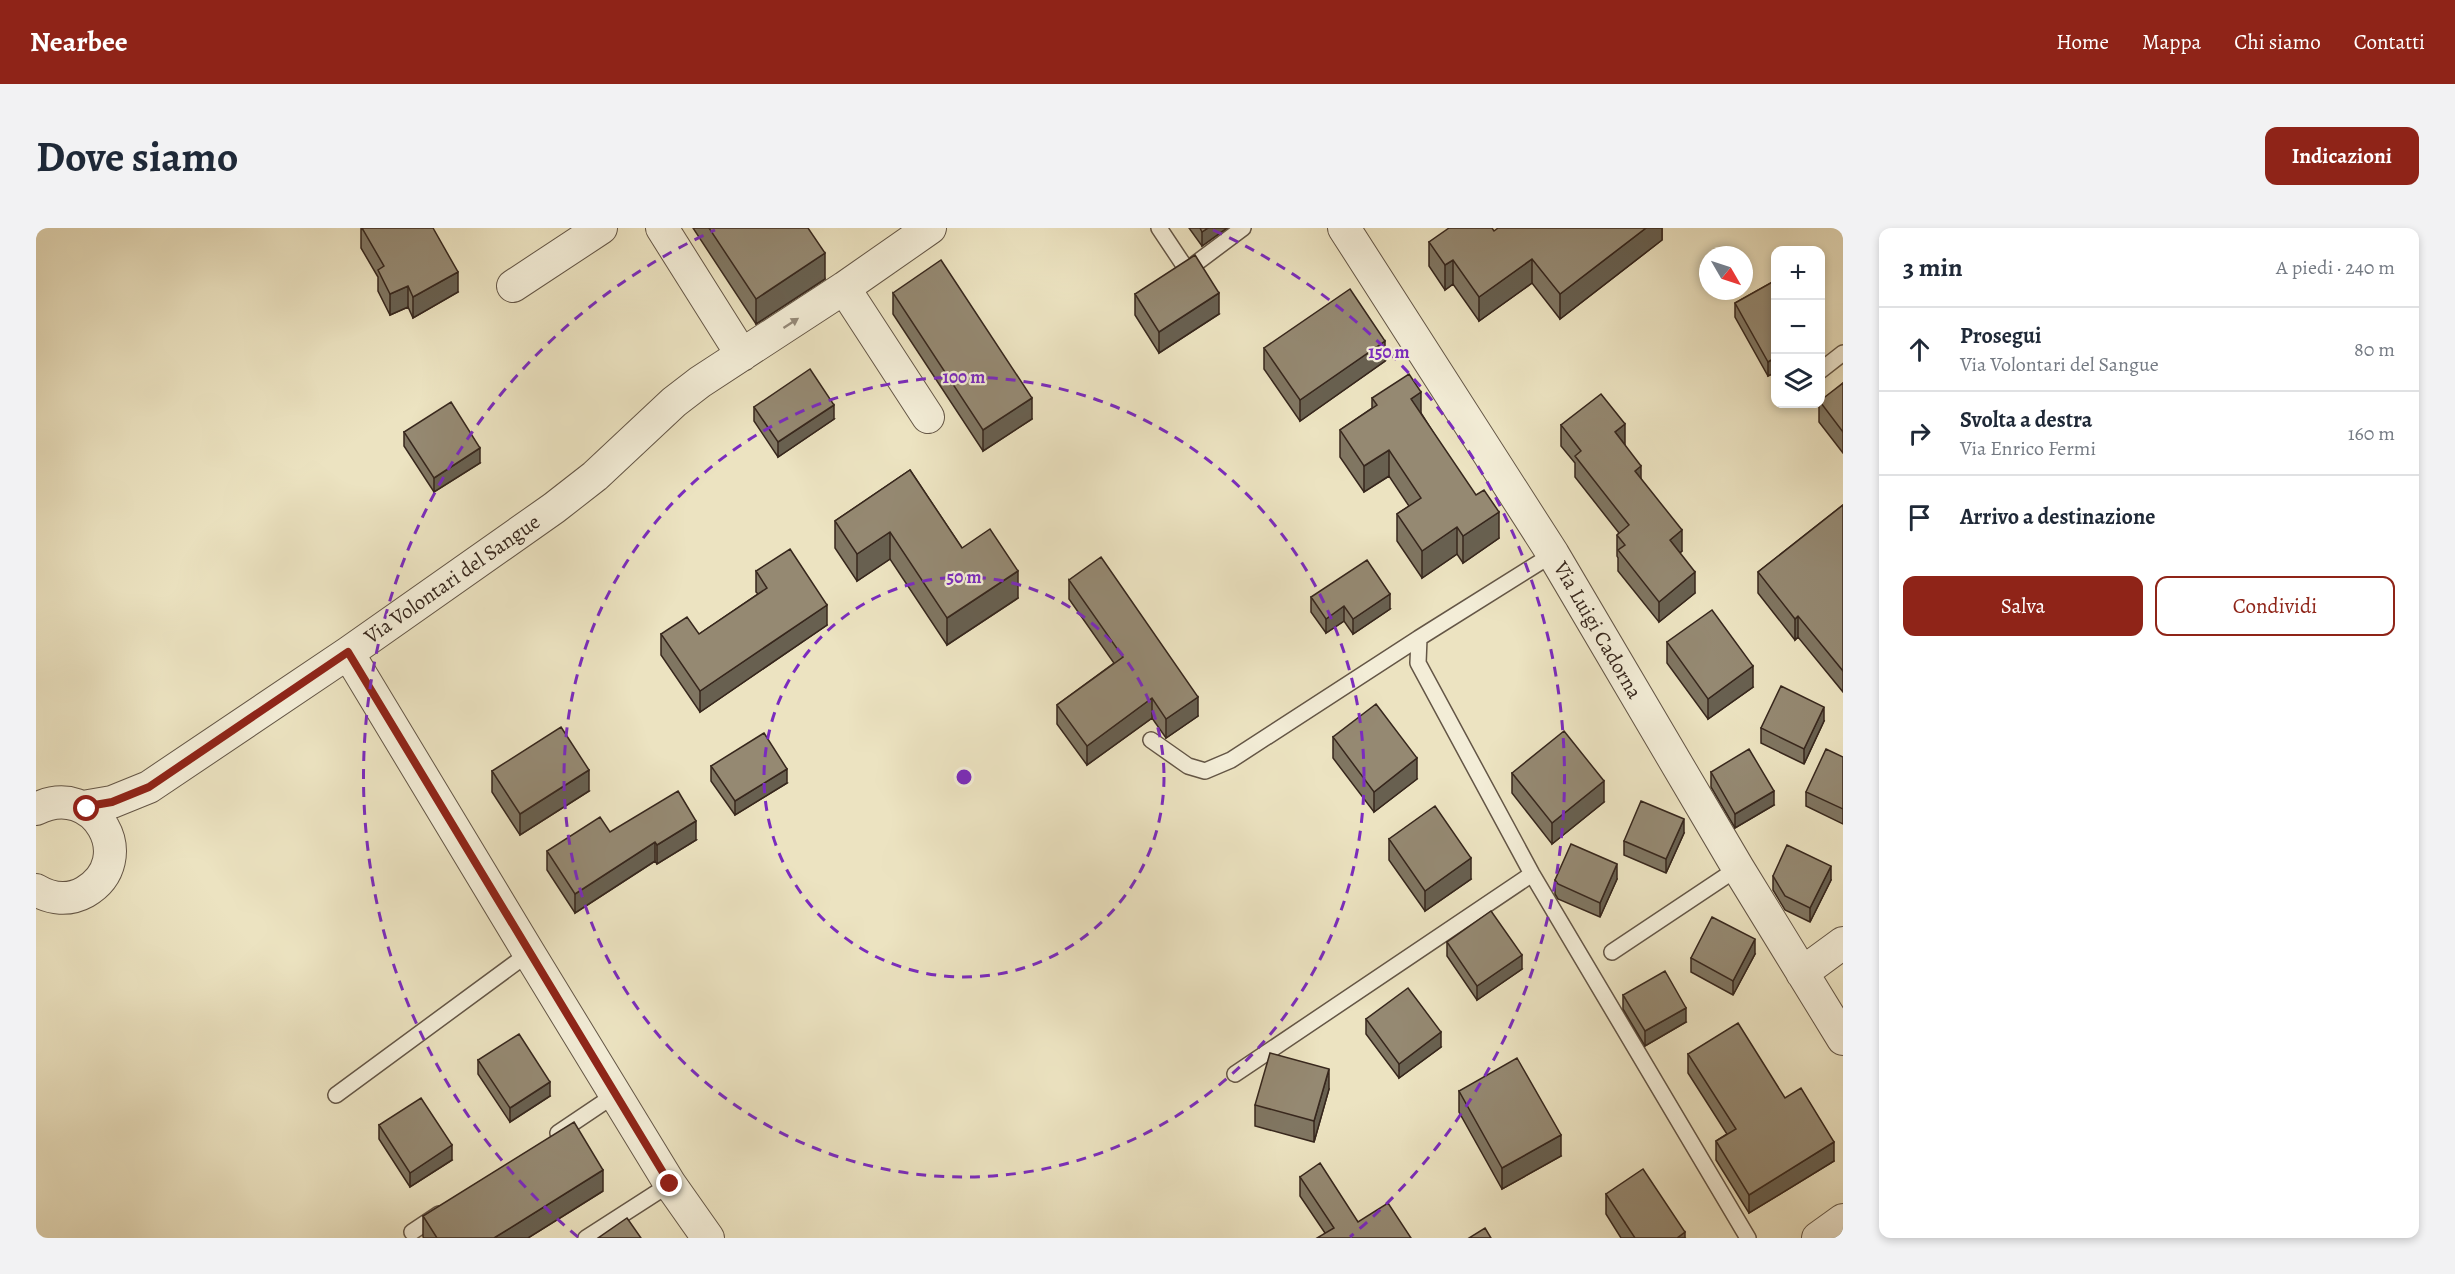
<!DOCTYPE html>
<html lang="it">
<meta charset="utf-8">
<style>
:root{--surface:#fff;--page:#f2f2f3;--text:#1f2937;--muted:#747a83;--line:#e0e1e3;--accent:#8f2418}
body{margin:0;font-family:Alegreya,serif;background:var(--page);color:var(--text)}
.controls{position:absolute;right:18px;top:18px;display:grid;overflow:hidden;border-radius:12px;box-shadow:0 3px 9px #0003}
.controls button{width:54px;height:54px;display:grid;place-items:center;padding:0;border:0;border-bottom:2px solid var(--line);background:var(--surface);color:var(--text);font:30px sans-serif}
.compass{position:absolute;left:1663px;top:18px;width:54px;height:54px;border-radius:50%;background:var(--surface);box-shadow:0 3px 9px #0003;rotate:129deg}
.stop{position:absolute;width:18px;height:18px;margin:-14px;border:4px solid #8f2418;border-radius:50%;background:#fff}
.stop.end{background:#8f2418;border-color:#fff;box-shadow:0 2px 6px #0008}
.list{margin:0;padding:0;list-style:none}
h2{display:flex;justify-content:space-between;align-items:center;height:78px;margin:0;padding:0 24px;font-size:26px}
h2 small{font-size:20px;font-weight:400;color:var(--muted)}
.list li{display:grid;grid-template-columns:39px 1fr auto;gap:18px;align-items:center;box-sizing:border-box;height:84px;padding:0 24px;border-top:2px solid var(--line)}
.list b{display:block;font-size:22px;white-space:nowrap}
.list p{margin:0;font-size:20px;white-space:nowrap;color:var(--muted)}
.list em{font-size:20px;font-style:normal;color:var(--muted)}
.actions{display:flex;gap:12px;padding:18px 24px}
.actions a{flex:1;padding:14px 0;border:2px solid var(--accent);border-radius:12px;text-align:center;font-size:21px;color:var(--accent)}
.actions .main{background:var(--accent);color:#fff}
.icon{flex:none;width:33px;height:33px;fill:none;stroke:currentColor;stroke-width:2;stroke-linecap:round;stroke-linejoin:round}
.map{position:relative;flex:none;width:1807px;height:1010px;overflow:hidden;border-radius:12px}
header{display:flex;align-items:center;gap:36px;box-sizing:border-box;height:84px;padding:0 30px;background:var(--accent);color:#fff}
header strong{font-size:28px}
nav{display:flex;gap:33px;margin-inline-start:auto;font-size:21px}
.intro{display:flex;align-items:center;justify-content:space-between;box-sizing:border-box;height:144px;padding:0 36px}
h1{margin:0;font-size:42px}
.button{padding:15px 27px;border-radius:12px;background:var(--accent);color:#fff;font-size:21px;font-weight:700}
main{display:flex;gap:36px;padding:0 36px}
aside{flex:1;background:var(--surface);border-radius:12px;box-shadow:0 3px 9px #0003}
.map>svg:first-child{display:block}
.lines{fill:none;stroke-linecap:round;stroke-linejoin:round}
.lane-casing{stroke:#645646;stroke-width:18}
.street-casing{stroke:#645646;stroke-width:34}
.lane{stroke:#f3edd7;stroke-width:15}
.street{stroke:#f3edd7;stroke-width:32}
.wall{fill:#807662;stroke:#37271d;stroke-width:1.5}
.shaded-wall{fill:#686050;stroke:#37271d;stroke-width:1.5}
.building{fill:#958972;stroke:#37271d;stroke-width:1.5}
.oneway{fill:#958a7a}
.route{stroke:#8f2418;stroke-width:8}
.ring{fill:none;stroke:#7b2cbf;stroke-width:3;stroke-dasharray:10 8}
.labels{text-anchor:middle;stroke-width:4.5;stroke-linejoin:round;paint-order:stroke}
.street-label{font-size:21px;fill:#37271d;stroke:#f3edd7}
.centre{fill:#7b2cbf;stroke:#f3edd7;stroke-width:3}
.ring-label{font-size:18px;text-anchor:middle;font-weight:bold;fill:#7b2cbf;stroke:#f3edd7;stroke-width:4.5;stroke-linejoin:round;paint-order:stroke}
</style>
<header>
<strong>Nearbee</strong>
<nav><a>Home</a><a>Mappa</a><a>Chi siamo</a><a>Contatti</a></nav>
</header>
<div class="intro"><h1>Dove siamo</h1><a class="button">Indicazioni</a></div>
<main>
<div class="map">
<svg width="1807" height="1010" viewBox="0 0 1807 1010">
<rect width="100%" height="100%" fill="#ece3c1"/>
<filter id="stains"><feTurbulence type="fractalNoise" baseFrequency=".00333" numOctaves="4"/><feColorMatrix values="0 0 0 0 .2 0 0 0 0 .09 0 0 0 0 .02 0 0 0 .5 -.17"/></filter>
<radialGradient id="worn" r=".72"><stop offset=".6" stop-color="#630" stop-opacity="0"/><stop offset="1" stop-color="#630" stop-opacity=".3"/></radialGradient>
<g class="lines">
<defs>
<path id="lane" d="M 1123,0 L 1151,42 L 1207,0
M 1784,143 L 1807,125
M 1517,326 L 1383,410 L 1382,435 L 1496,646 L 1712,1010
M 1115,512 L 1152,538 L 1169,543 L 1195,532 L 1383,410
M 1576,724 L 1702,640
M 1199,846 L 1496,646
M 300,867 L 493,725
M 522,905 L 580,866
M 376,1004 L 403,986
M 550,1010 L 634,956"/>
<path id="street" d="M 626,0 L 706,127
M 1308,0 L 1517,326 L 1702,640 L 1807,811
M 477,58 L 565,0
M 808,60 L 892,189
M 312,425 L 493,725 L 634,956 L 672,1010
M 47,579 L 76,574 L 113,559 L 312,425 L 518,280 L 559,248 L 638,174 L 664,154 L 808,60 L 894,0
M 0,581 C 59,551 104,632 49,664 C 33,673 15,671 0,662
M 1766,745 L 1807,715
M 1782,1010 L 1807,992"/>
</defs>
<!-- lane casing -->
<use href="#lane" class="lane-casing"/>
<!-- street casing -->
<use href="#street" class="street-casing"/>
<!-- lane -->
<use href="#lane" class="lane"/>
<!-- street -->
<use href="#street" class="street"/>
</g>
<!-- wall -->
<path class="wall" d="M 325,0 L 422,64 L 377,90 L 372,79 L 354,87 L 342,63 L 342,49 L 325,20 Z
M 657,0 L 772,0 L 789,51 L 720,96 Z
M 1153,0 L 1191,0 L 1166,18 Z
M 1626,0 L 1626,12 L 1524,91 L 1496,55 L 1443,93 L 1417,56 L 1409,62 L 1393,38 L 1393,14 L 1458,3 Z
M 1740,52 L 1740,144 L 1732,148 L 1699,89 L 1699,75 Z
M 857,65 L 996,191 L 947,223 L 857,86 Z
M 1099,66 L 1183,86 L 1123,125 L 1099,87 Z
M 1228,120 L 1349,133 L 1264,193 L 1228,141 Z
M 1807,155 L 1807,225 L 1783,194 L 1783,176 L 1785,176 Z
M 1336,170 L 1385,185 L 1463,310 L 1427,335 L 1421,326 L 1386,350 L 1361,313 L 1361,286 L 1373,278 L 1353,248 L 1328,264 L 1304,229 L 1304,202 L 1336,180 Z
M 718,179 L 798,191 L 742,229 L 718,193 Z
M 1525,197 L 1589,217 L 1605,251 L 1646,323 L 1644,325 L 1659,365 L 1623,394 L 1582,343 L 1582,330 L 1581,328 L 1581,307 L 1583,305 L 1539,249 L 1539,235 L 1525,218 Z
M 368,204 L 444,235 L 398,264 L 368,218 Z
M 874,242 L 926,320 L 982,370 L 911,417 L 854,331 L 821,353 L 799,320 L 799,293 Z
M 1807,277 L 1807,464 L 1762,409 L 1759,412 L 1722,365 L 1722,344 Z
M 720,343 L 791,397 L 664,484 L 625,427 L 625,406 L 663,406 L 722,366 L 720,364 Z
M 1033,352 L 1162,488 L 1130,510 L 1116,490 L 1051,537 L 1021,496 L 1021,477 L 1078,435 L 1033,371 Z
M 1275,369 L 1354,381 L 1317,406 L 1308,393 L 1290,405 L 1275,384 Z
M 1631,414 L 1717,459 L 1672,491 L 1631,435 Z
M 1788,493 L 1768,536 L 1725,515 L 1725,500 Z
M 1297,509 L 1381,551 L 1338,584 L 1297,530 Z
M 1807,529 L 1807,596 L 1770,578 L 1770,564 Z
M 675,538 L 751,555 L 699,587 L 675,553 Z
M 456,543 L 553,563 L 484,607 L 456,564 Z
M 1675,544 L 1738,577 L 1699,600 L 1675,559 Z
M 1476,545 L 1568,574 L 1516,616 L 1476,565 Z
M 574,604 L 660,612 L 621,636 L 619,633 L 539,685 L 511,642 L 511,623 Z
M 1648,605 L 1630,645 L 1588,627 L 1588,613 Z
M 1353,611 L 1435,651 L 1389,683 L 1353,632 Z
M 1737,648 L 1795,652 L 1774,694 L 1749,682 L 1737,662 Z
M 1581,651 L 1564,689 L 1522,671 L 1519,666 L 1519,652 Z
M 1411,714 L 1486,741 L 1441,772 L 1411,728 Z
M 1719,726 L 1697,767 L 1655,744 L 1655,730 Z
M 1587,767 L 1650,794 L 1609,818 L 1587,781 Z
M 1330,791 L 1405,819 L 1363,850 L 1330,806 Z
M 1652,826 L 1749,870 L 1798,933 L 1713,985 L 1680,932 L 1680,913 L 1691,906 L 1652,845 Z
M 442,832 L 514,868 L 474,894 L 442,846 Z
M 1293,861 L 1278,914 L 1219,898 L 1219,877 Z
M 1423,863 L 1525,928 L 1466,961 L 1423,884 Z
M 343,897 L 416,932 L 374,959 L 343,911 Z
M 1264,949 L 1322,994 L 1375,1010 L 1289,1005 L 1264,968 Z
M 567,963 L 492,1010 L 388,1010 L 387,1009 L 387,988 Z
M 1570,966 L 1649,1010 L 1585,1010 L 1570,986 Z"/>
<!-- shaded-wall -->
<path class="shaded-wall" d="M 1172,0 L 1191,0 L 1166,18 L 1166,4 Z
M 1610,0 L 1626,0 L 1626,12 L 1524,91 L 1524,66 Z
M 789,25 L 789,51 L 720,96 L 720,71 Z
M 1496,31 L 1496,55 L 1443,93 L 1443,69 Z
M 1417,32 L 1417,56 L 1409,62 L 1409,37 Z
M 422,44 L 422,64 L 377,90 L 377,69 Z
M 372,58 L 372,79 L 354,87 L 354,66 Z
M 1183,65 L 1183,86 L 1123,125 L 1123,104 Z
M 1349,113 L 1349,133 L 1264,193 L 1264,172 Z
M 1740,129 L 1740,144 L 1732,148 L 1732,134 Z
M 1385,164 L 1385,191 L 1375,171 Z
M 996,170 L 996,191 L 947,223 L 947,202 Z
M 798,177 L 798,191 L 742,229 L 742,214 Z
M 1589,196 L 1589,217 L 1579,204 Z
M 444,220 L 444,235 L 398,264 L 398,250 Z
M 1353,222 L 1353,248 L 1328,264 L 1328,238 Z
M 1605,238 L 1605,259 L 1599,243 Z
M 1463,284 L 1463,310 L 1427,335 L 1427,308 Z
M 1421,299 L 1421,326 L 1386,350 L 1386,323 Z
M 1646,302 L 1646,323 L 1634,333 L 1634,312 Z
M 854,304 L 854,331 L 821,353 L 821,326 Z
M 982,343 L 982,370 L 911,417 L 911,390 Z
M 1659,344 L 1659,365 L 1623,394 L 1623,374 Z
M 1354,366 L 1354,381 L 1317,406 L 1317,391 Z
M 791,377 L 791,397 L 664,484 L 664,463 Z
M 1308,378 L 1308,393 L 1290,405 L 1290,391 Z
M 1762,388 L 1762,409 L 1759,412 L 1759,391 Z
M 1717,438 L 1717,459 L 1672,491 L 1672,471 Z
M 1162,469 L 1162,488 L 1130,510 L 1130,491 Z
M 1116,470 L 1116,490 L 1051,537 L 1051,518 Z
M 1788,479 L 1788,493 L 1768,536 L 1768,521 Z
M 1381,530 L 1381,551 L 1338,584 L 1338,564 Z
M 751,541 L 751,555 L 699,587 L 699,573 Z
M 553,542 L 553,563 L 484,607 L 484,586 Z
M 1568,553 L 1568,574 L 1516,616 L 1516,595 Z
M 1738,563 L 1738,577 L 1699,600 L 1699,586 Z
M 1648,591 L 1648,605 L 1630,645 L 1630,631 Z
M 660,593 L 660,612 L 621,636 L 621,617 Z
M 619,614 L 619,633 L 539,685 L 539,666 Z
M 1435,630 L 1435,651 L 1389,683 L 1389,663 Z
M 1581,636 L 1581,651 L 1564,689 L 1564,675 Z
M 1795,638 L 1795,652 L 1774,694 L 1774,680 Z
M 1719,711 L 1719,726 L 1697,767 L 1697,753 Z
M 1486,727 L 1486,741 L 1441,772 L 1441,758 Z
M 1650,780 L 1650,794 L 1609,818 L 1609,803 Z
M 1405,804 L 1405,819 L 1363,850 L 1363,836 Z
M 1293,841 L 1293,861 L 1278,914 L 1278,893 Z
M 514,854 L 514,868 L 474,894 L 474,880 Z
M 1525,907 L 1525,928 L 1466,961 L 1466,940 Z
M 1798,914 L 1798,933 L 1713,985 L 1713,967 Z
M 416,917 L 416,932 L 374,959 L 374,945 Z
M 567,942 L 567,963 L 492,1010 L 458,1010 Z
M 1649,1004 L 1649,1010 L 1641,1010 Z"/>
<!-- building -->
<path class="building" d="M 326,0 L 397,0 L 422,44 L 377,69 L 372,58 L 354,66 L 342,42 L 348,38 Z
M 673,0 L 772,0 L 789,25 L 720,71 Z
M 1164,0 L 1172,0 L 1166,4 Z
M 1413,0 L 1456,0 L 1458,3 L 1462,0 L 1610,0 L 1524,66 L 1496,31 L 1443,69 L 1417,32 L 1409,37 L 1393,14 Z
M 1159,27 L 1183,65 L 1123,104 L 1099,66 Z
M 905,32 L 996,170 L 947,202 L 857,65 Z
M 1740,52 L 1740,129 L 1732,134 L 1699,75 Z
M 1314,61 L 1349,113 L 1264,172 L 1228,120 Z
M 774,141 L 798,177 L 742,214 L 718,179 Z
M 1373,146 L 1385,164 L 1375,171 L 1440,267 L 1448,262 L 1463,284 L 1427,308 L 1421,299 L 1386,323 L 1361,286 L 1385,270 L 1353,222 L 1328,238 L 1304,202 L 1341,177 L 1336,170 Z
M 1807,155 L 1807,204 L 1785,175 L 1785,172 Z
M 1565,166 L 1589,196 L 1579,204 L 1605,238 L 1599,243 L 1646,302 L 1634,312 L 1659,344 L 1623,374 L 1582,322 L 1589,317 L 1581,307 L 1593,297 L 1539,228 L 1545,223 L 1525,197 Z
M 415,174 L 444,220 L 398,250 L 368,204 Z
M 874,242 L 926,320 L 954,301 L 982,343 L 911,390 L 854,304 L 821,326 L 799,293 Z
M 1807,277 L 1807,443 L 1762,388 L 1759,391 L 1722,344 Z
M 754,321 L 791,377 L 664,463 L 625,406 L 651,389 L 663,406 L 731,360 L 720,343 Z
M 1065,329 L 1162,469 L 1130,491 L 1116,470 L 1051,518 L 1021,477 L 1087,429 L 1033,352 Z
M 1331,332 L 1354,366 L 1317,391 L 1308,378 L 1290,391 L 1275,369 Z
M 1676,382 L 1717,438 L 1672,471 L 1631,414 Z
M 1745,458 L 1788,479 L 1768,521 L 1725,500 Z
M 1340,476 L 1381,530 L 1338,564 L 1297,509 Z
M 525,499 L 553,542 L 484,586 L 456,543 Z
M 1528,503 L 1568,553 L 1516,595 L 1476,545 Z
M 728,505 L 751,541 L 699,573 L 675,538 Z
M 1713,521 L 1738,563 L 1699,586 L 1675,544 Z
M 1790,521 L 1807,529 L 1807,581 L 1770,564 Z
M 642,563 L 660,593 L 621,617 L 619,614 L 539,666 L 511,623 L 564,589 L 574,604 Z
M 1605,573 L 1648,591 L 1630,631 L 1588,613 Z
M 1399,578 L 1435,630 L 1389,663 L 1353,611 Z
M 1535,616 L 1581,636 L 1564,675 L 1522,656 L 1519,652 Z
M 1751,617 L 1795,638 L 1774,680 L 1749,668 L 1737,648 Z
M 1455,683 L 1486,727 L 1441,758 L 1411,714 Z
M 1676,689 L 1719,711 L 1697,753 L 1655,730 Z
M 1629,743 L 1650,780 L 1609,803 L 1587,767 Z
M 1372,760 L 1405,804 L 1363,836 L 1330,791 Z
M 1702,795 L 1749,870 L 1765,860 L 1798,914 L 1713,967 L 1680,913 L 1700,901 L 1652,826 Z
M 483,806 L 514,854 L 474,880 L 442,832 Z
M 1234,825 L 1293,841 L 1278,893 L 1219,877 Z
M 1481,830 L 1525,907 L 1466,940 L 1423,863 Z
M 385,870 L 416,917 L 374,945 L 343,897 Z
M 538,894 L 567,942 L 458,1010 L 401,1010 L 387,988 Z
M 1284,935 L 1322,994 L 1352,975 L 1375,1010 L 1281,1010 L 1298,1000 L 1264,949 Z
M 1607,941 L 1649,1004 L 1641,1010 L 1599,1010 L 1570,966 Z
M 591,990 L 605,1010 L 562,1010 Z
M 1449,1000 L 1455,1010 L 1433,1010 Z"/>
<!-- one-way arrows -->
<defs><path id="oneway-solid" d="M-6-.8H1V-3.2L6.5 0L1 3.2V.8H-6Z" transform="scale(1.5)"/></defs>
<use class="oneway" href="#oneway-solid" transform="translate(755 95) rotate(-33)"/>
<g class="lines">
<!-- route -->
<path class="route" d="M 51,581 L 47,579 L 76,574 L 113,559 L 312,424 L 634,956"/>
</g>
<!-- distance rings -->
<g class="ring">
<circle cx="928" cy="549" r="200"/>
<circle cx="928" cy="549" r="400"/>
<path d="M542 1009A601 601 0 0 1 679 2M1177 2A601 601 0 0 1 1314 1009"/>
</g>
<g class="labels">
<!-- street labels -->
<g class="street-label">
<text transform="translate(416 351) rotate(-35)" y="7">Via Volontari del Sangue</text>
<text transform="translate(1562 402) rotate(60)" y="7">Via Luigi Cadorna</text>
</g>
</g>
<circle cx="928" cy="549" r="9" class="centre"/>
<g class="ring-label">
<text x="1353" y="130">150 m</text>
<text x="928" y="155">100 m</text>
<text x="928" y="355">50 m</text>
</g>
<rect width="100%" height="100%" filter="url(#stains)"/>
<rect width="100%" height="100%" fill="url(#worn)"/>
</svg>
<div class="controls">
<button>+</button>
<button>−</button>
<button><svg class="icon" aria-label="layers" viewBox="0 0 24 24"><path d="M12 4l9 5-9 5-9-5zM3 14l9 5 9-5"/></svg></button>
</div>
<svg class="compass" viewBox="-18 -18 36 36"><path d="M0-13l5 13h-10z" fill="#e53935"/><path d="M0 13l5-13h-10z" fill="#747a83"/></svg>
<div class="stop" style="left:51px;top:581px"></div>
<div class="stop end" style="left:634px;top:956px"></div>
</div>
<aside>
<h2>3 min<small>A piedi · 240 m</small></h2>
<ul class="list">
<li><svg class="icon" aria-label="ahead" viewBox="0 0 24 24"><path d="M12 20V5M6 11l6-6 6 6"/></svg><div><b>Prosegui</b><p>Via Volontari del Sangue</p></div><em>80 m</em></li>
<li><svg class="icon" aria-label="right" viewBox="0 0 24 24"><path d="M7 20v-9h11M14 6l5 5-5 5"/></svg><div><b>Svolta a destra</b><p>Via Enrico Fermi</p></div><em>160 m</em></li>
<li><svg class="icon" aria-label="arrive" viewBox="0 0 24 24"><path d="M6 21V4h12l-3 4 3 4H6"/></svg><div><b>Arrivo a destinazione</b></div></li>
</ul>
<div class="actions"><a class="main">Salva</a><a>Condividi</a></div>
</aside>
</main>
